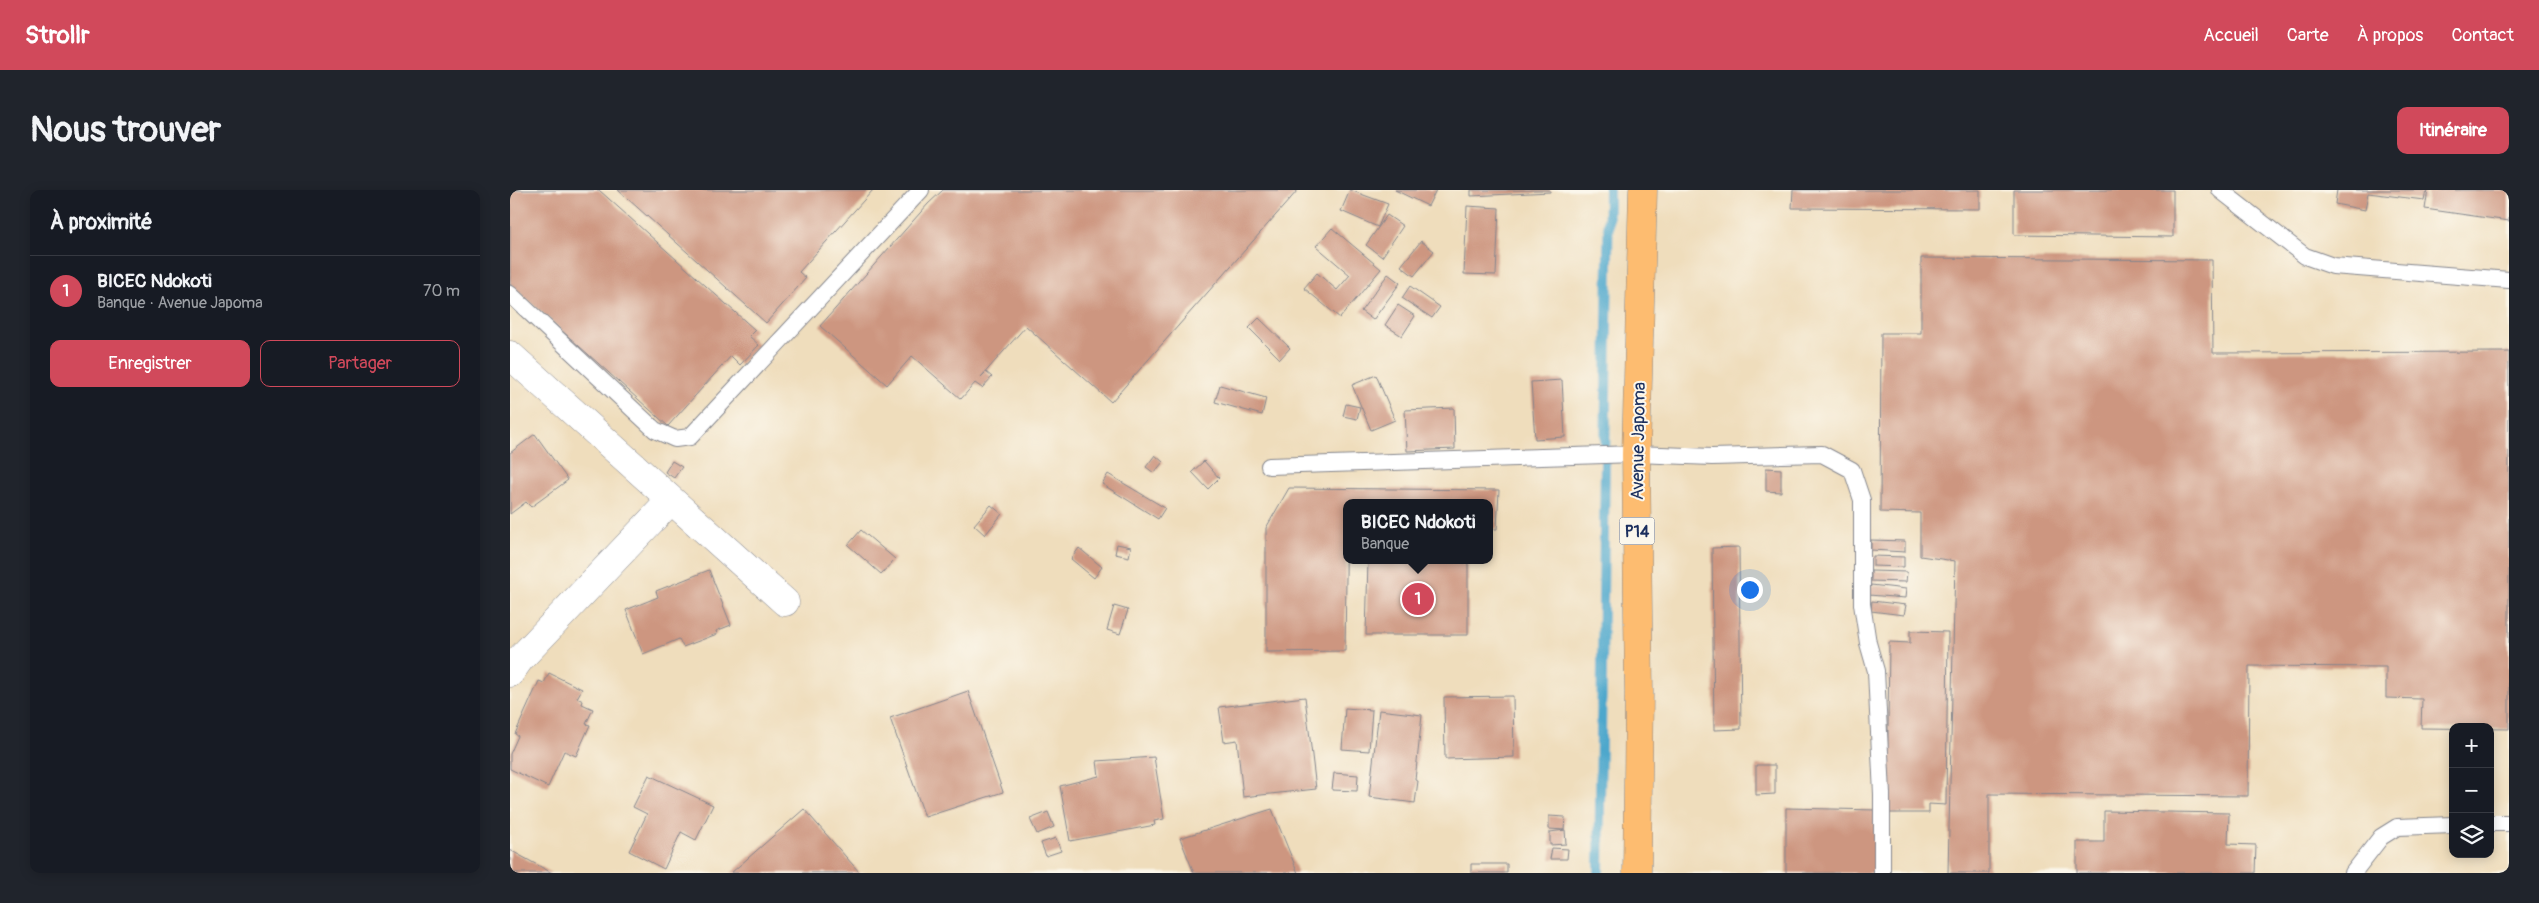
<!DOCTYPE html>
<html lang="fr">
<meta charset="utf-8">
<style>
:root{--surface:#171b24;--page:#20242c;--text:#f1f3f6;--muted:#9ea1a6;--line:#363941;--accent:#d1495b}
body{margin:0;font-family:Pangolin,sans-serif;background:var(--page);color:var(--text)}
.controls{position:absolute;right:15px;bottom:15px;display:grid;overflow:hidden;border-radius:10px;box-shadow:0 2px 12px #0003}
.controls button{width:45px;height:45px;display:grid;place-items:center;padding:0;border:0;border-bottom:1px solid var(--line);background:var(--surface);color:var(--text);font:25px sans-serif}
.you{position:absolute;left:1239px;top:399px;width:18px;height:18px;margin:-12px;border:4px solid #fff;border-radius:50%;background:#1a73e8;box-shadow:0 0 0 8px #1a73e833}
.badge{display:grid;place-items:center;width:32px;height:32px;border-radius:50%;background:var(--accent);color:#fff;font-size:16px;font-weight:700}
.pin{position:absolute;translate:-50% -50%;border:2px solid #fff;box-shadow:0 1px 5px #0006}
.popup{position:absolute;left:833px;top:309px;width:150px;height:65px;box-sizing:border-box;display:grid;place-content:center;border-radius:10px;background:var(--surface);filter:drop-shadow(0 1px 4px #0005);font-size:16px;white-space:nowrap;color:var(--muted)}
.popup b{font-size:19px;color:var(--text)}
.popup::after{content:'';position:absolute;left:50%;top:100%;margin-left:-10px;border:10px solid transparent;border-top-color:var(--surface)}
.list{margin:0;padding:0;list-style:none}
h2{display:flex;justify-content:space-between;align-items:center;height:65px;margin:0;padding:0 20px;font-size:21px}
h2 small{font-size:16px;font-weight:400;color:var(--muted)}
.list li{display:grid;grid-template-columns:32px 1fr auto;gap:15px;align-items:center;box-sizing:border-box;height:70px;padding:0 20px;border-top:1px solid var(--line)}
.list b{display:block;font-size:19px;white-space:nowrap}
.list p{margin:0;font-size:16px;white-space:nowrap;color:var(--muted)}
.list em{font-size:16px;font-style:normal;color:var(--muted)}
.actions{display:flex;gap:10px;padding:15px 20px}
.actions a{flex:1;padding:11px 0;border:1px solid var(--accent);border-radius:10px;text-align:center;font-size:18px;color:var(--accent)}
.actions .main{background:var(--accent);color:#fff}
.icon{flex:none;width:28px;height:28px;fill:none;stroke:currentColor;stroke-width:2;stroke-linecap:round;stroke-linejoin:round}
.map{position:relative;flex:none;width:1999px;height:683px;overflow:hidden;border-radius:10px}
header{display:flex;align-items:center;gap:30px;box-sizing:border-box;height:70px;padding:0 25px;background:var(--accent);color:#fff}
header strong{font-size:24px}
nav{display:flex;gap:28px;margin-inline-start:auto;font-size:18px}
.intro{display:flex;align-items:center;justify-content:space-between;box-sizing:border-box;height:120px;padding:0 30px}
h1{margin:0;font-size:35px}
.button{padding:12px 22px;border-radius:10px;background:var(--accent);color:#fff;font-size:18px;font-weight:700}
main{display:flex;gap:30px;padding:0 30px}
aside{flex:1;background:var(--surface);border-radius:10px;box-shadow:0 2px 12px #0003}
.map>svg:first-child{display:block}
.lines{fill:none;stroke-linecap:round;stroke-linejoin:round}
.stream{stroke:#4ea7cc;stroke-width:10}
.building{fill:#cd9680}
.lane-casing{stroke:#85868d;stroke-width:18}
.street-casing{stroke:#85868d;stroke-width:29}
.primary-casing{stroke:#85868d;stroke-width:29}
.lane{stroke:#fff;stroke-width:16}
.street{stroke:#fff;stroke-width:28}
.primary{stroke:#fdbc6f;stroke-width:28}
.labels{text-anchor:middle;stroke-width:4;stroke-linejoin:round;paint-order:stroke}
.shield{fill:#fbf7ec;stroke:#5e6b89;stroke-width:1}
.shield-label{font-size:16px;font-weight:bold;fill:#1b2f5e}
.street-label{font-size:18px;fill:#1b2f5e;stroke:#fbf7ec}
</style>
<header>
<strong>Strollr</strong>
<nav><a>Accueil</a><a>Carte</a><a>À propos</a><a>Contact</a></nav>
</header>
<div class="intro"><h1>Nous trouver</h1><a class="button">Itinéraire</a></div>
<main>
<aside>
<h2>À proximité<small></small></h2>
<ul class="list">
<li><span class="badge">1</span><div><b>BICEC Ndokoti</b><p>Banque · Avenue Japoma</p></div><em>70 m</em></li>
</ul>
<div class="actions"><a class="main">Enregistrer</a><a>Partager</a></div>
</aside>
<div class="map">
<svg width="1999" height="683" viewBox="0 0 1999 683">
<rect width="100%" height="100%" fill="#fbf7ec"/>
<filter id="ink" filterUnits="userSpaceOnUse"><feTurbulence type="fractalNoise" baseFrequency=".02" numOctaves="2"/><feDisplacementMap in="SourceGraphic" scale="10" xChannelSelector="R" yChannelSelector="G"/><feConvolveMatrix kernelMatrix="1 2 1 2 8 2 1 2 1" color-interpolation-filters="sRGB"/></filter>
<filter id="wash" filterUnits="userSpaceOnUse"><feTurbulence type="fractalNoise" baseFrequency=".0096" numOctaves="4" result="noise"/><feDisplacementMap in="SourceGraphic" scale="20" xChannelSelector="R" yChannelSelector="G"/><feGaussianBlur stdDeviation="1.12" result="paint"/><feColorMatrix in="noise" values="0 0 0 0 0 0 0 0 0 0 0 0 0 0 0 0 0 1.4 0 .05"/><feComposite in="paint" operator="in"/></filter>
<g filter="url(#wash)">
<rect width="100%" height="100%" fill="#efddbc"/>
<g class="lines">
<!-- stream -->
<path class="stream" d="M 1089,683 L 1099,0"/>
</g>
<g id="blocks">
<!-- building -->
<path class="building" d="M 0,0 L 89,0 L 245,140 L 239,146 L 249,155 L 230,175 L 221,166 L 158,236 L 0,94 Z
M 108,0 L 363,0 L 289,82 L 296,88 L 256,133 Z
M 433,0 L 788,0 L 601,212 L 516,136 L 471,187 L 476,182 L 482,187 L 472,198 L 465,193 L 451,209 L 402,166 L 377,195 L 310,136 L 418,14 Z
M 840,0 L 878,14 L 868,37 L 831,21 Z
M 885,0 L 926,0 L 918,16 Z
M 961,0 L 1040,0 L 1040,2 L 961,6 Z
M 1283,0 L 1470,0 L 1470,19 L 1282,18 Z
M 1504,0 L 1663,0 L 1663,47 L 1504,45 Z
M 1827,0 L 1916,0 L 1914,10 L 1858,3 L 1855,20 L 1825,14 Z
M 1918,0 L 1999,0 L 1999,31 L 1915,19 Z
M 957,16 L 989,18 L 986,85 L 954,84 Z
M 877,25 L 893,36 L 872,67 L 856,55 Z
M 822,38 L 871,79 L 830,128 L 794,98 L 807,83 L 827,100 L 840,85 L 806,56 Z
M 911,51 L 924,61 L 904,86 L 891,76 Z
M 1411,68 L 1702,70 L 1703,163 L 1999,162 L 1999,539 L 1911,538 L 1912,509 L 1876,508 L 1876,477 L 1739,476 L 1738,606 L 1479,604 L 1479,683 L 1438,683 L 1445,371 L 1410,366 L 1410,323 L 1370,322 L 1371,143 L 1411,143 Z
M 878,84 L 890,93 L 863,130 L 851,121 Z
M 900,96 L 930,117 L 922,128 L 892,108 Z
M 888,115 L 905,126 L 892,146 L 875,135 Z
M 749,128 L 780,158 L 770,169 L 739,138 Z
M 866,185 L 885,230 L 861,240 L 842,195 Z
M 1052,190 L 1055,247 L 1025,249 L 1021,192 Z
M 710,195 L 756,208 L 752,225 L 705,212 Z
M 836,214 L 850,217 L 847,229 L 833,226 Z
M 944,218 L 945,259 L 897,261 L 895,220 Z
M 25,244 L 58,290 L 21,317 L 16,312 L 0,324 L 0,263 Z
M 645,265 L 653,272 L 644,283 L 636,277 Z
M 162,271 L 172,277 L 164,288 L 155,282 Z
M 694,271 L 709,288 L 698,299 L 682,282 Z
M 1256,278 L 1271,279 L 1271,302 L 1256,301 Z
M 598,284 L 655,318 L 648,329 L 592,294 Z
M 779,298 L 989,300 L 987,339 L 979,339 L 979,313 L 837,313 L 835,461 L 756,462 L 756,338 Z
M 481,315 L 492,324 L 475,345 L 464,335 Z
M 351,340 L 385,369 L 371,384 L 338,355 Z
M 1361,350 L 1395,351 L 1395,362 L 1361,360 Z
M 607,354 L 621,357 L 619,367 L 605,364 Z
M 1229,357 L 1231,539 L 1204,540 L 1202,358 Z
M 569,358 L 592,377 L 584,388 L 561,369 Z
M 1363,366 L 1394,367 L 1394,377 L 1363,376 Z
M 858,370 L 944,370 L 958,374 L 958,445 L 856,445 Z
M 199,380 L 221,435 L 206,441 L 207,444 L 173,457 L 169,449 L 133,464 L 116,420 L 148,407 L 146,401 Z
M 1361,381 L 1397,382 L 1396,392 L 1361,391 Z
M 1361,395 L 1396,399 L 1395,408 L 1359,405 Z
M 1362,411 L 1396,415 L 1394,425 L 1361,421 Z
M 604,416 L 618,420 L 610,444 L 597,440 Z
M 1400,441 L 1438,442 L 1436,615 L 1419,614 L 1419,623 L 1377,623 L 1379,452 L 1400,453 Z
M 39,483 L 72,499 L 67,508 L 73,511 L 72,514 L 83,519 L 76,534 L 80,535 L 66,566 L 54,561 L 38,597 L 0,579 L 0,564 L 8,546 L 5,544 L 29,491 L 34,493 Z
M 458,501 L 493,602 L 415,627 L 380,528 Z
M 1003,506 L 1004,567 L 935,569 L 934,507 Z
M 795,507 L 806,599 L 733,607 L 727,550 L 714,552 L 709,517 Z
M 835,518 L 862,520 L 859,561 L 832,559 Z
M 869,520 L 912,525 L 905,590 L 908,591 L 905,613 L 859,607 Z
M 644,567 L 654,629 L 644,631 L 645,635 L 560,651 L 550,596 L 589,586 L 587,571 Z
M 1246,575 L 1265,575 L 1265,604 L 1246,605 Z
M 824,583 L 848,585 L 847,601 L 822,600 Z
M 139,585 L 203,615 L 186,650 L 171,642 L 154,679 L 119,661 L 137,624 L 123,617 Z
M 1276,618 L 1367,620 L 1367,683 L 1276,683 Z
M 294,619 L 350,683 L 221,683 Z
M 762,619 L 788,683 L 684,683 L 670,648 Z
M 1594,621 L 1719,623 L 1718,654 L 1746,655 L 1745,683 L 1567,683 L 1567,652 L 1594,652 Z
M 538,622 L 544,637 L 527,644 L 520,629 Z
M 1039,626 L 1055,627 L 1054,640 L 1039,639 Z
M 1055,640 L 1056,654 L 1040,655 L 1040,642 Z
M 546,648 L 551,661 L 536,666 L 531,653 Z
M 1042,658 L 1058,659 L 1057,669 L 1040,669 Z
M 0,660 L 42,683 L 0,683 Z
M 961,674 L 997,674 L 997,683 L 961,683 Z"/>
</g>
</g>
<g filter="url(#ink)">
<use href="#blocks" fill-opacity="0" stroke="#85868d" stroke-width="1"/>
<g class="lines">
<defs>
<path id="lane" d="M 1710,0 L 1795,66 L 1823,76 L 1999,90
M 0,104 L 145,240 L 165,249 L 180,247 L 411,0
M 759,276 L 1126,264 L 1202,267 L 1312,264 L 1342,280 L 1352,310 L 1352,414 L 1358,453 L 1366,481 L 1372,604 L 1372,683
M 1980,633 L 1999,633
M 1843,683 L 1871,647 L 1887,637 L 1943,635"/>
<path id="street" d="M 0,165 L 275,412
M 0,483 L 10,469 L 161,310"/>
<path id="primary" d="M 1127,683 L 1129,502 L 1126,264 L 1133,0"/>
</defs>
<!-- lane casing -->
<use href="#lane" class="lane-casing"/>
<!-- street casing -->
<use href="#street" class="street-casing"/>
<!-- primary casing -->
<use href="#primary" class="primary-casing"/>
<!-- lane -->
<use href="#lane" class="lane"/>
<!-- street -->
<use href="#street" class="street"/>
<!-- primary -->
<use href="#primary" class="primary"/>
</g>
</g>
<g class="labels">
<!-- shield labels -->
<rect class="shield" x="1109.5" y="327.5" width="35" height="27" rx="4"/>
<g class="shield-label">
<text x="1127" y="347">P14</text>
</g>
<!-- street labels -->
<g class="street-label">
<text transform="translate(1128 251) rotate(-89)" y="6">Avenue Japoma</text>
</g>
</g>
</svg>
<div class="controls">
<button>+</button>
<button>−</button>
<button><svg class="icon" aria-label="layers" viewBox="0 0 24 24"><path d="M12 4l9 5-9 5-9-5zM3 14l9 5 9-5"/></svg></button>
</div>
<div class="you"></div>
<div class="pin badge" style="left:908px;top:409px">1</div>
<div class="popup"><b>BICEC Ndokoti</b>Banque</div>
</div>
</main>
